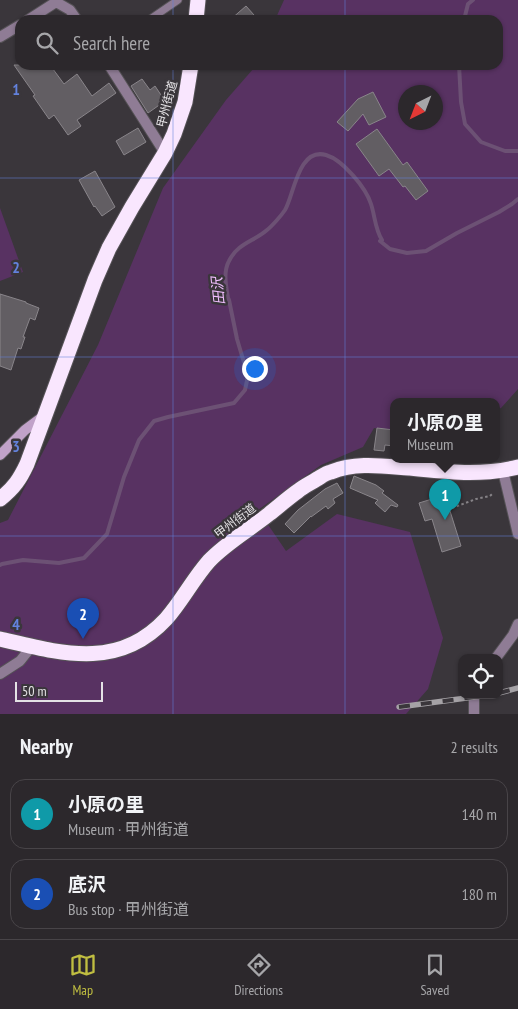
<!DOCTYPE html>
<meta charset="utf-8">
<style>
:root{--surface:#2c282c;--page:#343034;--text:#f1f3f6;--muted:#a6a6a9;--line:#484448;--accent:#c0be41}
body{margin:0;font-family:"PT Sans Narrow","Noto Sans JP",sans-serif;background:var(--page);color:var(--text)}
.controls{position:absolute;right:15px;bottom:15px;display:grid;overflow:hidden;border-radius:10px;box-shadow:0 1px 4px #0004}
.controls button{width:45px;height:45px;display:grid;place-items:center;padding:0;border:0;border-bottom:1px solid var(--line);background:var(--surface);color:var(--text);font:25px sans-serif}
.compass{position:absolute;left:398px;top:85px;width:45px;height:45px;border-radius:50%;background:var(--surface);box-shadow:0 1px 4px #0004;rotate:222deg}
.scale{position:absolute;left:15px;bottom:12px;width:88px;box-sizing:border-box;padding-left:5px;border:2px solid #e4e2e5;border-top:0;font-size:14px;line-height:18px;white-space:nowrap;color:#e4e2e5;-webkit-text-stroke:4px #3a363b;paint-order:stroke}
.you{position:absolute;left:254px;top:368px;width:18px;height:18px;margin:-12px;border:4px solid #fff;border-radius:50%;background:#1a73e8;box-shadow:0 0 0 8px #1a73e833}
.badge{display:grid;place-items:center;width:32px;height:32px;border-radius:50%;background:var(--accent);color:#fff;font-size:16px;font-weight:700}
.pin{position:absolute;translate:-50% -41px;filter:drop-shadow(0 1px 2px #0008)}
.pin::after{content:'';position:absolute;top:26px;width:18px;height:15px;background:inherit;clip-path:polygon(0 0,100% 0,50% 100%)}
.popup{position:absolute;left:390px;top:398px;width:110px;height:65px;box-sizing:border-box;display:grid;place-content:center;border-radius:10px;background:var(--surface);filter:drop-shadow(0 1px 4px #0005);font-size:16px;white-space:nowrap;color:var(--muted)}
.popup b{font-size:19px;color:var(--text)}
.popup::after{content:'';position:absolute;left:50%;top:100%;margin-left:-10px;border:10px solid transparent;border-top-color:var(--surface)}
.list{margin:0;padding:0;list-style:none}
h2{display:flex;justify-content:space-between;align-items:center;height:65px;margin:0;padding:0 20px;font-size:21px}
h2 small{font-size:16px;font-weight:400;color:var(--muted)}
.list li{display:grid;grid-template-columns:32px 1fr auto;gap:15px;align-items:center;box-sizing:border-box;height:70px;margin:0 10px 10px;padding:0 10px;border:1px solid var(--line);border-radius:15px}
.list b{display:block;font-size:19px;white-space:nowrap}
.list p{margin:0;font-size:16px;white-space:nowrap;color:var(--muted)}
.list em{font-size:16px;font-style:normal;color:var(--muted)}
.icon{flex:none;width:28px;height:28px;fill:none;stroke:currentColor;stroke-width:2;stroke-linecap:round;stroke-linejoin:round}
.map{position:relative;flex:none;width:518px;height:714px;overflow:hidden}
.search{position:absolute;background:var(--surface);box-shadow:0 1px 4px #0004;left:15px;right:15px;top:15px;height:55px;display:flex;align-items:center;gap:12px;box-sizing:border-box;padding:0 18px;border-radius:15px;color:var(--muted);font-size:19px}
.sheet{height:225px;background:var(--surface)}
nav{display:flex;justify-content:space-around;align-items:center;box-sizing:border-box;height:70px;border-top:1px solid var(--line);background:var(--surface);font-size:14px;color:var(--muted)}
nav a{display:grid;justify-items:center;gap:2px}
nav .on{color:var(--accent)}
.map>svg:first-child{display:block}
.green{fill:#583262;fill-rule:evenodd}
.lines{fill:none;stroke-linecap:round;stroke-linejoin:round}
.stream{stroke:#6c5174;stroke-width:4}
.building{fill:#625e63;stroke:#89858a}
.lane-casing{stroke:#555256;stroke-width:9}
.street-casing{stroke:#555256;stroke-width:12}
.secondary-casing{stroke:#555256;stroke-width:12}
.highway-casing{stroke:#555256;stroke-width:17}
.path{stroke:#868387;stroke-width:2;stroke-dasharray:2.5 2.5;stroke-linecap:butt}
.lane{stroke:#8f7c95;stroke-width:7}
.street{stroke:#8f7c95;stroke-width:10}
.secondary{stroke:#c1a2c9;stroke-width:10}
.highway{stroke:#f9e6fe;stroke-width:15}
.rail-casing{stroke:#a5a2a6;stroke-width:5.5}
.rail{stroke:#3a363b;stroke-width:4;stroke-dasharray:11;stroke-linecap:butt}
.grid{fill:none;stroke:#6382dd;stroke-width:1;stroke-opacity:0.55}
.labels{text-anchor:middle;stroke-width:5;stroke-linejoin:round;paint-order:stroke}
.street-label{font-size:12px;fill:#e4e2e5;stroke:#3a363b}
.water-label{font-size:14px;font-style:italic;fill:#f0befe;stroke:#3a363b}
.grid-label{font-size:16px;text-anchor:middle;font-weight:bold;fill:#6382dd;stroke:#3a363b;stroke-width:5;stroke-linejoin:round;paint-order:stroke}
</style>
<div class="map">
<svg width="518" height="714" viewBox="0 0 518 714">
<rect width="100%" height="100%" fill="#3a363b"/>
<!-- green -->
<path class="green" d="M 284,0 L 518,0 L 518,389 L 501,408 L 496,410 L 496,401 L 394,401 L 394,431 L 374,428 L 363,447 L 321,465 L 258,510 L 286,551 L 337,514 L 410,532 L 443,638 L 428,689 L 406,714 L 0,714 L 0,523 L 8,520 L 98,345 L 163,188 L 226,100 L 254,68 L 256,65 L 498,65 L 498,20 L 275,20 ZM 406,92 L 436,92 L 436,122 L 406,122 Z
M 0,208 L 23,272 L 0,281 Z"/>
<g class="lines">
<!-- stream -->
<path class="stream" d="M 464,20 L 468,4 L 473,0
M 459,65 L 461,102 L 465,124 L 481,142 L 505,151 L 518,151
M 0,565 L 2,564 L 23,560 L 59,563 L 84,558 L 107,534 L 124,477 L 139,440 L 154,421 L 168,417 L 234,403 L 245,390 L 248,376 L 237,339 L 229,300 L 228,298 C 226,286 223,272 229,261 C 238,243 253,242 267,230 C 272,226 281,216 285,210 C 294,195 298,147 326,155 C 343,160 366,188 371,204 C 375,216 375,229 382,240 L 380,241 L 390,249 L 407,253 L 426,251 L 457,233 L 499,212 L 512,204 L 518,199"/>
</g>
<!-- building -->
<path class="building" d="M 246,6 L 254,15 L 249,20 L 230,20 Z
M 14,65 L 50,65 L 64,84 L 77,74 L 92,96 L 109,83 L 116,93 L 77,120 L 81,126 L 68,135 L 54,115 L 49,119 L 33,96 L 35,95 Z
M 142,79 L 150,90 L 155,86 L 165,101 L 148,113 L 131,86 Z
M 373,92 L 386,117 L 369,125 L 363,114 L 348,131 L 337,122 L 358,99 Z
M 138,128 L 146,142 L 124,155 L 116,141 Z
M 377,129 L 403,165 L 407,162 L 428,191 L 416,200 L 405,186 L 403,187 L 389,169 L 379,176 L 356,144 Z
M 95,171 L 115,207 L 102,216 L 95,206 L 94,207 L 79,180 Z
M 0,294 L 26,302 L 26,303 L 39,308 L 35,320 L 30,318 L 23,337 L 25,337 L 21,349 L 18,348 L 11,370 L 0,366 Z
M 377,428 L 394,430 L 394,446 L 385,445 L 384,451 L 374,450 Z
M 354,476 L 376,485 L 384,491 L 382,493 L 398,505 L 397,507 L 391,505 L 385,512 L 375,503 L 378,500 L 350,488 Z
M 337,483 L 343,493 L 333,499 L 335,503 L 328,509 L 326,506 L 311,517 L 311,516 L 294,533 L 285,524 L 298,510 L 325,489 Z
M 445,495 L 461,546 L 442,552 L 432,519 L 425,521 L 419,503 Z"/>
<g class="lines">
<defs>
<path id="lane" d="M 149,20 L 178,0"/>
<path id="street" d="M 28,20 L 56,2 L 70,10 L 77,20
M 0,37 L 20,25
M 109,65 L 165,153
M 503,471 L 518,534
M 496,658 L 513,635 L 518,624
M 0,674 L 20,661 L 32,646
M 474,695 L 474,714"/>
<path id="secondary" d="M 0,455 L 25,430 L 45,415"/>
<path id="highway" d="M 196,20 L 198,0
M 0,499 C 14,488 20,479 27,464 L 95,280 L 109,248 L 132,207 L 165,153 L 174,134 L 185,102 L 191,65
M 0,639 C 60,653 118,671 166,619 C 182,601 193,579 209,561 C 226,543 249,530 269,514 C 278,507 288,498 298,491 C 304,486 311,483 317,479 C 322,476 326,473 331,472 C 356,462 382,466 409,468 C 446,472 482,476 518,467"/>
</defs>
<!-- lane casing -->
<use href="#lane" class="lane-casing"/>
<!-- street casing -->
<use href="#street" class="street-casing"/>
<!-- secondary casing -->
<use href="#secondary" class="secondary-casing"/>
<!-- highway casing -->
<use href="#highway" class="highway-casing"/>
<!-- path -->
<path class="path" d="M 452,508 L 476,499 L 490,496 L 493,493"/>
<!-- lane -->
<use href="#lane" class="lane"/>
<!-- street -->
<use href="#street" class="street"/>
<!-- secondary -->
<use href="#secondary" class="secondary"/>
<!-- highway -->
<use href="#highway" class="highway"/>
<defs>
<path id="rail" d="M 499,693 L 518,688
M 399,707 L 489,695"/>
</defs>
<!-- rail casing -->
<use href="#rail" class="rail-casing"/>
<!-- rail -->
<use href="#rail" class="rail"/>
</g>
<!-- grid -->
<path class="grid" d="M 173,0 L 173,20M 345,0 L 345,20M 173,65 L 173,714M 345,65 L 345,714M 0,178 L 518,178M 0,357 L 518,357M 0,536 L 518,536"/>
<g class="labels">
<!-- street labels -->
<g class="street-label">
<text transform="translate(167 104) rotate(-75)" y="4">甲州街道</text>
<text transform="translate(235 521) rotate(-37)" y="4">甲州街道</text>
</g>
<!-- water labels -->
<g class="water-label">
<text transform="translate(218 291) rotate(-96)" y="5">田沢</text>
</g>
</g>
<g class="grid-label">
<text x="16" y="95">1</text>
<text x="16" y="273">2</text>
<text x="16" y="452">3</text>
<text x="16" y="630">4</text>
</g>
</svg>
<div class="controls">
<button><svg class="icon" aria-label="locate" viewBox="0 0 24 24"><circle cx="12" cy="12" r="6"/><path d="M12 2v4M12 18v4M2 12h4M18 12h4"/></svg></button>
</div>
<svg class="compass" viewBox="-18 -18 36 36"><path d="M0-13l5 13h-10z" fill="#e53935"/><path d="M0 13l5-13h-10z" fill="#a6a6a9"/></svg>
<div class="scale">50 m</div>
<div class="you"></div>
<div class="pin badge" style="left:445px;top:520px;background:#0f9aa8">1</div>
<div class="popup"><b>小原の里</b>Museum</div>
<div class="pin badge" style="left:83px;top:639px;background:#1a4fb4">2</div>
<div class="search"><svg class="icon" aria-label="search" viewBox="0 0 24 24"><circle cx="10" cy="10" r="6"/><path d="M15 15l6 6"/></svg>Search here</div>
</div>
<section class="sheet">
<h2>Nearby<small>2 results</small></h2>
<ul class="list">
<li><span class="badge" style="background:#0f9aa8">1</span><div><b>小原の里</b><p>Museum · 甲州街道</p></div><em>140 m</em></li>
<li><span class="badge" style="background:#1a4fb4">2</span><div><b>底沢</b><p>Bus stop · 甲州街道</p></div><em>180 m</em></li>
</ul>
</section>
<nav>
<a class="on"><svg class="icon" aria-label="map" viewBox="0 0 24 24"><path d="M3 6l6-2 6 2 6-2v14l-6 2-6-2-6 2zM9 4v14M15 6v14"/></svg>Map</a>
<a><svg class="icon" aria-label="directions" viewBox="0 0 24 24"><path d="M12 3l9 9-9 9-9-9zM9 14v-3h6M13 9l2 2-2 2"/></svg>Directions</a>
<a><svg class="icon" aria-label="saved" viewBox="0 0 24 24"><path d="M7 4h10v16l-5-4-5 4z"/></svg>Saved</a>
</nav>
